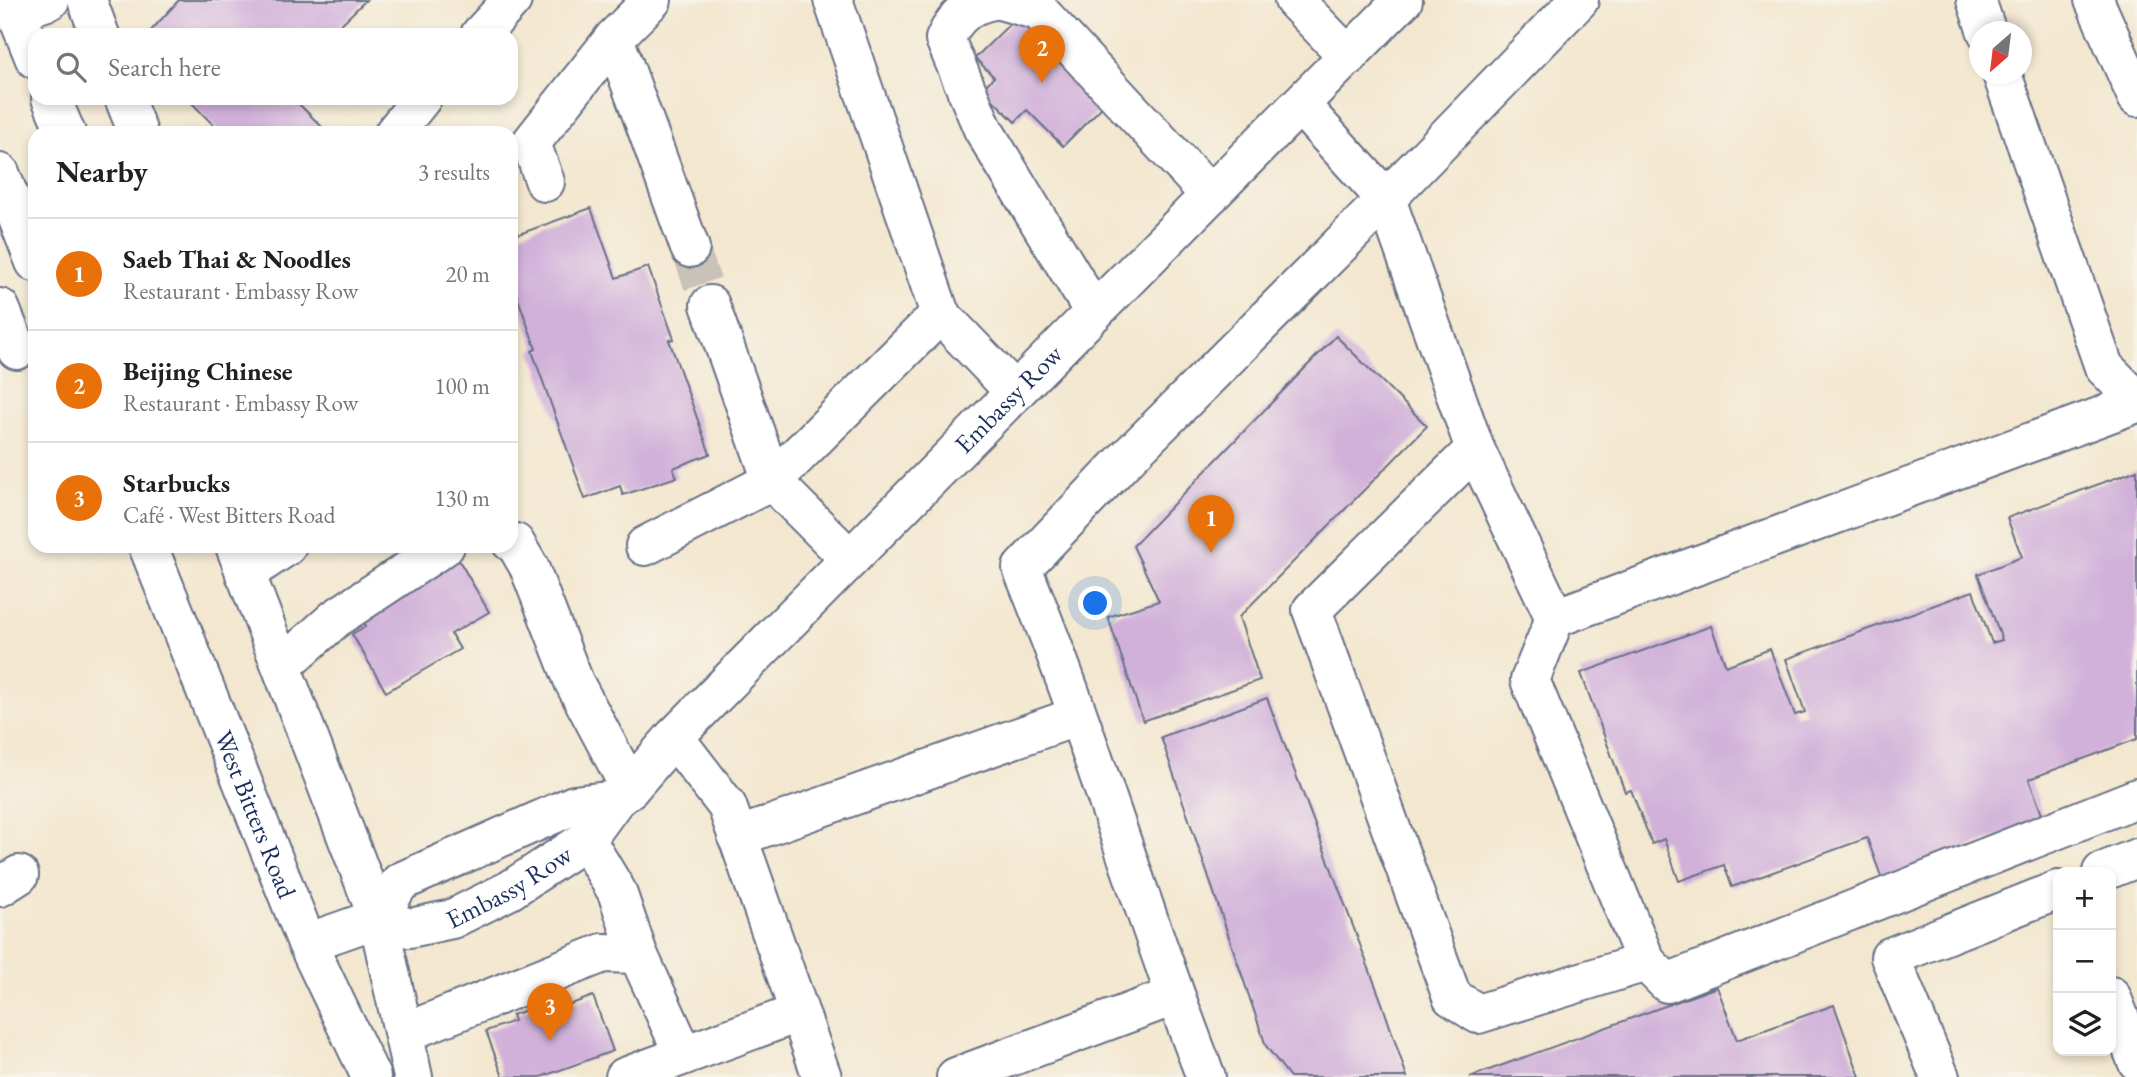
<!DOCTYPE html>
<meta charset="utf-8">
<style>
:root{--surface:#fff;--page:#f6f6f6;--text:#202124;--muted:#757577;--line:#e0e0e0;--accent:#2563eb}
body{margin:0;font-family:"EB Garamond",serif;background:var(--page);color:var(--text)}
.controls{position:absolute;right:21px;bottom:21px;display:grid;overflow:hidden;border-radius:14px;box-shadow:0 4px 10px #0003}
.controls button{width:63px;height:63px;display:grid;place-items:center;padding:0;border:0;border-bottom:2px solid var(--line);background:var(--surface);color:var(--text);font:35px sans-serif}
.compass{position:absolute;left:1969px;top:21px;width:63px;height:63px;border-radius:50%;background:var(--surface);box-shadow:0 4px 10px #0003;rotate:208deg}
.you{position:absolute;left:1096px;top:604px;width:24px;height:24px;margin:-18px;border:5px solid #fff;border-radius:50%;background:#1a73e8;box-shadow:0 0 0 10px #1a73e833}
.badge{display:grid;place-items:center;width:46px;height:46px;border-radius:50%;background:var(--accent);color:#fff;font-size:23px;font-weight:700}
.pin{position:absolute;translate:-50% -58px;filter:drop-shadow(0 2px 4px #0008)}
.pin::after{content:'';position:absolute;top:37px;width:24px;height:21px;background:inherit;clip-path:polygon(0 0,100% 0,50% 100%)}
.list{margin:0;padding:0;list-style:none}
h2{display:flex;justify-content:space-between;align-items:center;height:91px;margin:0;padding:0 28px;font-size:30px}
h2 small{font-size:23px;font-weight:400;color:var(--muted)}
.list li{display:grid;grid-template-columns:46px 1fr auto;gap:21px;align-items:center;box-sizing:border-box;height:112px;padding:0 28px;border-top:2px solid var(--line)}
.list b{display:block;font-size:26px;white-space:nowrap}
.list p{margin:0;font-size:23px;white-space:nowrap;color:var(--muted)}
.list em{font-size:23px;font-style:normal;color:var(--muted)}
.icon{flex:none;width:38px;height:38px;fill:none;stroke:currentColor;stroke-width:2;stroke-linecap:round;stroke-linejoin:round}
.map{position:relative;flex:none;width:2137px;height:1077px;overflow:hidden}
.search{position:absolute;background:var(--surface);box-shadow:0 4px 10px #0003;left:28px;top:28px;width:490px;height:77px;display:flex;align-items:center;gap:18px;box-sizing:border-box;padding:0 24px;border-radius:21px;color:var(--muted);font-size:26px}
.panel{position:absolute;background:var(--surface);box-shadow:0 4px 10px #0003;left:28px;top:126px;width:490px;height:427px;border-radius:21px}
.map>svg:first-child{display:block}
.building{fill:#d1b1da}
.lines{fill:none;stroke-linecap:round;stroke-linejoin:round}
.minor-tunnel{stroke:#c8c2b8;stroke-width:38;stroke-dasharray:38 19;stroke-linecap:butt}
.minor-casing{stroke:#676f86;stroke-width:42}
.major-casing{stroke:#676f86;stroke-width:42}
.minor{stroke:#fff;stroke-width:38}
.major{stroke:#fff;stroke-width:38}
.labels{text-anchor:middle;stroke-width:6;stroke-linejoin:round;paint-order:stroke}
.street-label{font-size:26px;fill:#1b2f5e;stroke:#f7f3e8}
</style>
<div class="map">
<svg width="2137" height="1077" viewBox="0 0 2137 1077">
<rect width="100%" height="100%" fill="#f7f3e8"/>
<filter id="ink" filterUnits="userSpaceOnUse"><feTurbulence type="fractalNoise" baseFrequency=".0143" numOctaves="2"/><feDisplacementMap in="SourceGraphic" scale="14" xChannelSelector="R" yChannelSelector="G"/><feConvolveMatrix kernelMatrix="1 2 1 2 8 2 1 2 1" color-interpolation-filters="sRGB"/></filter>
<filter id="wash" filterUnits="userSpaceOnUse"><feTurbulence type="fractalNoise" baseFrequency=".00686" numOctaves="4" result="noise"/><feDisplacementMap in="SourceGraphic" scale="28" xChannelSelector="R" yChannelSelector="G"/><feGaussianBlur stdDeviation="1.57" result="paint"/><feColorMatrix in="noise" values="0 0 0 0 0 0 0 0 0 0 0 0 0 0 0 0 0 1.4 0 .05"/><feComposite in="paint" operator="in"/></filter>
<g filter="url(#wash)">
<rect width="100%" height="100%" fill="#f3e7cf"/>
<g id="blocks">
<!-- building -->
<path class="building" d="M 179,0 L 366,0 L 330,35 L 147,35 Z
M 1024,10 L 1111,98 L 1063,146 L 1027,110 L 1015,122 L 982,89 L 994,77 L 975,58 Z
M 187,98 L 293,98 L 328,133 L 221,133 Z
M 591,208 L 616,278 L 648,267 L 674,339 L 669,340 L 710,454 L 673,468 L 677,477 L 623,495 L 620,486 L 585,499 L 532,351 L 536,349 L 511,279 L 511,237 Z
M 1336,336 L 1427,426 L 1239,617 L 1260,680 L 1143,721 L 1108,617 L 1159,601 L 1133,546 Z
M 2137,470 L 2137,739 L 2029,779 L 2044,820 L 1882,879 L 1867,838 L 1732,887 L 1724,865 L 1679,881 L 1664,839 L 1652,844 L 1631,790 L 1625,792 L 1581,673 L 1711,626 L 1726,666 L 1770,649 L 1795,715 L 1805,712 L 1786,659 L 1973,591 L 1992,643 L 2002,640 L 1978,574 L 2022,557 L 2007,518 Z
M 457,557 L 489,612 L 451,634 L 460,649 L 386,692 L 352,634 L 366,626 L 359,614 Z
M 1267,698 L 1382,1003 L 1407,1077 L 1290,1077 L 1266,1046 L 1161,737 Z
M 1717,987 L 1737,1040 L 1834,1005 L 1860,1077 L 1470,1077 Z
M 593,996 L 613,1051 L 541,1077 L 503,1077 L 486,1031 L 514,1021 L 512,1015 L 543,1004 L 547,1013 Z"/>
</g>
</g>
<g filter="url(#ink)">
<use href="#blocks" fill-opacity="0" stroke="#676f86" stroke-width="2"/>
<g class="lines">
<!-- minor-tunnel -->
<path class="minor-tunnel" d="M 690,248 L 710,305"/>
<defs>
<g id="minor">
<path d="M 87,0 L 100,35"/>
<path d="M 652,0 L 614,38 L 690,248"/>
<path d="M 833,0 L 940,314"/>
<path d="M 993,0 C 968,5 955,17 945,39 L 983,129 L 1094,312"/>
<path d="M 1000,0 L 1039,11 L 1210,195"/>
<path d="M 1294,0 L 1348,56"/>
<path d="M 1579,0 L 1386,199 L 1475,449 L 1312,610 L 1452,997 L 1478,1014 L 1646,962 L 1530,680 L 1555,618 L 2137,403"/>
<path d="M 1976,0 L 1987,32"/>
<path d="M 2094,0 L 2137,97"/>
<path d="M 15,12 L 50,0"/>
<path d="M 480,35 L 512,0"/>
<path d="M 2002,74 L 2104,367 L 2137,400"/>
<path d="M 124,98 L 138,133"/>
<path d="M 394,133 L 422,98"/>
<path d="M 545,182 L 531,143 L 614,38"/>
<path d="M 0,308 L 17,350"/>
<path d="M 1475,449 L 1555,618"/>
<path d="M 511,542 L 515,543 L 529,567 L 574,682 L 630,788"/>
<path d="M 645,546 L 772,481 L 710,305"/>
<path d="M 850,559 L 772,481 L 940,314 L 1015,392"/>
<path d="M 245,574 L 287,546"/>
<path d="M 282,666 L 336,618 L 445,546"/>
<path d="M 674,737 L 727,806 L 822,1077"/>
<path d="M 737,837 L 1078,716"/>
<path d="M 586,840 L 617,892 L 638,954"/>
<path d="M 2102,872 L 2137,858"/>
<path d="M 0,887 L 19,875"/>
<path d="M 378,918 L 400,882 L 574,805 L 615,800"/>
<path id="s1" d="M 307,943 L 378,918 L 410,928 L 452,919 L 510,890 L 586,840 L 615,800 L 630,788 L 674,737 L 1403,0"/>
<path d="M 1646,962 L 1667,983 L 2137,798"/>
<path d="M 2111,996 L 2137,1061"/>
<path d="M 404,1033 L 603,953 L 638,954 L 684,1055"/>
<path d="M 625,1077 L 798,1013"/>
<path d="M 956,1077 L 1174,996"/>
<path d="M 1206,1077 C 1140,909 1091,735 1022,568 L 1121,464 L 1386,199 L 1300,105"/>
<path d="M 1940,1077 L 1890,957 L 2058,890"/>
</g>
<g id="major">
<path d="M 11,0 L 35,59"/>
<path d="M 51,98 L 66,133"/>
<path d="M 0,173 L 35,262"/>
<path id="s2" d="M 148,546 L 307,943 L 371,1077"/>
<path d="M 235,546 L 378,918 L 413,1077"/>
</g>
</defs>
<!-- minor casing -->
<use href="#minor" class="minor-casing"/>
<!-- major casing -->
<use href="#major" class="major-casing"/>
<!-- minor -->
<use href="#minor" class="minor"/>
<!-- major -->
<use href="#major" class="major"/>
</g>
</g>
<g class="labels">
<!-- street labels -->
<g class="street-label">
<text dy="9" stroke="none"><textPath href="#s1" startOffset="919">Embassy Row</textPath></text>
<text dy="9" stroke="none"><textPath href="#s2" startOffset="289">West Bitters Road</textPath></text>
<text dy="9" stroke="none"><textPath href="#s1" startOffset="217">Embassy Row</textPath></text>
</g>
</g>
</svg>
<div class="controls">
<button>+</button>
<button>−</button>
<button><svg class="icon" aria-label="layers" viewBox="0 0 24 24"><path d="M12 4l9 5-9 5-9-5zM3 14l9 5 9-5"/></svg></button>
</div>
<svg class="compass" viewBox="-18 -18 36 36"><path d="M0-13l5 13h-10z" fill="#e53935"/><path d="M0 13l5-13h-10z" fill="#757577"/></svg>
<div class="you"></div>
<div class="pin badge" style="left:1211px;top:553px;background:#e8710a">1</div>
<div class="pin badge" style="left:1042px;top:83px;background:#e8710a">2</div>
<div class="pin badge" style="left:550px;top:1041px;background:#e8710a">3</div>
<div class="search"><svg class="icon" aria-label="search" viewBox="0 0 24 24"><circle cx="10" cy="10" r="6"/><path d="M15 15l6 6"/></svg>Search here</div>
<section class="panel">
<h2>Nearby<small>3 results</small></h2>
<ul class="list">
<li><span class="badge" style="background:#e8710a">1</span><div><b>Saeb Thai &amp; Noodles</b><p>Restaurant · Embassy Row</p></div><em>20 m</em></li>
<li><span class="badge" style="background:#e8710a">2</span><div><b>Beijing Chinese</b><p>Restaurant · Embassy Row</p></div><em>100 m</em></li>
<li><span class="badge" style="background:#e8710a">3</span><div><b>Starbucks</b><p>Café · West Bitters Road</p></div><em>130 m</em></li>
</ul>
</section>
</div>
